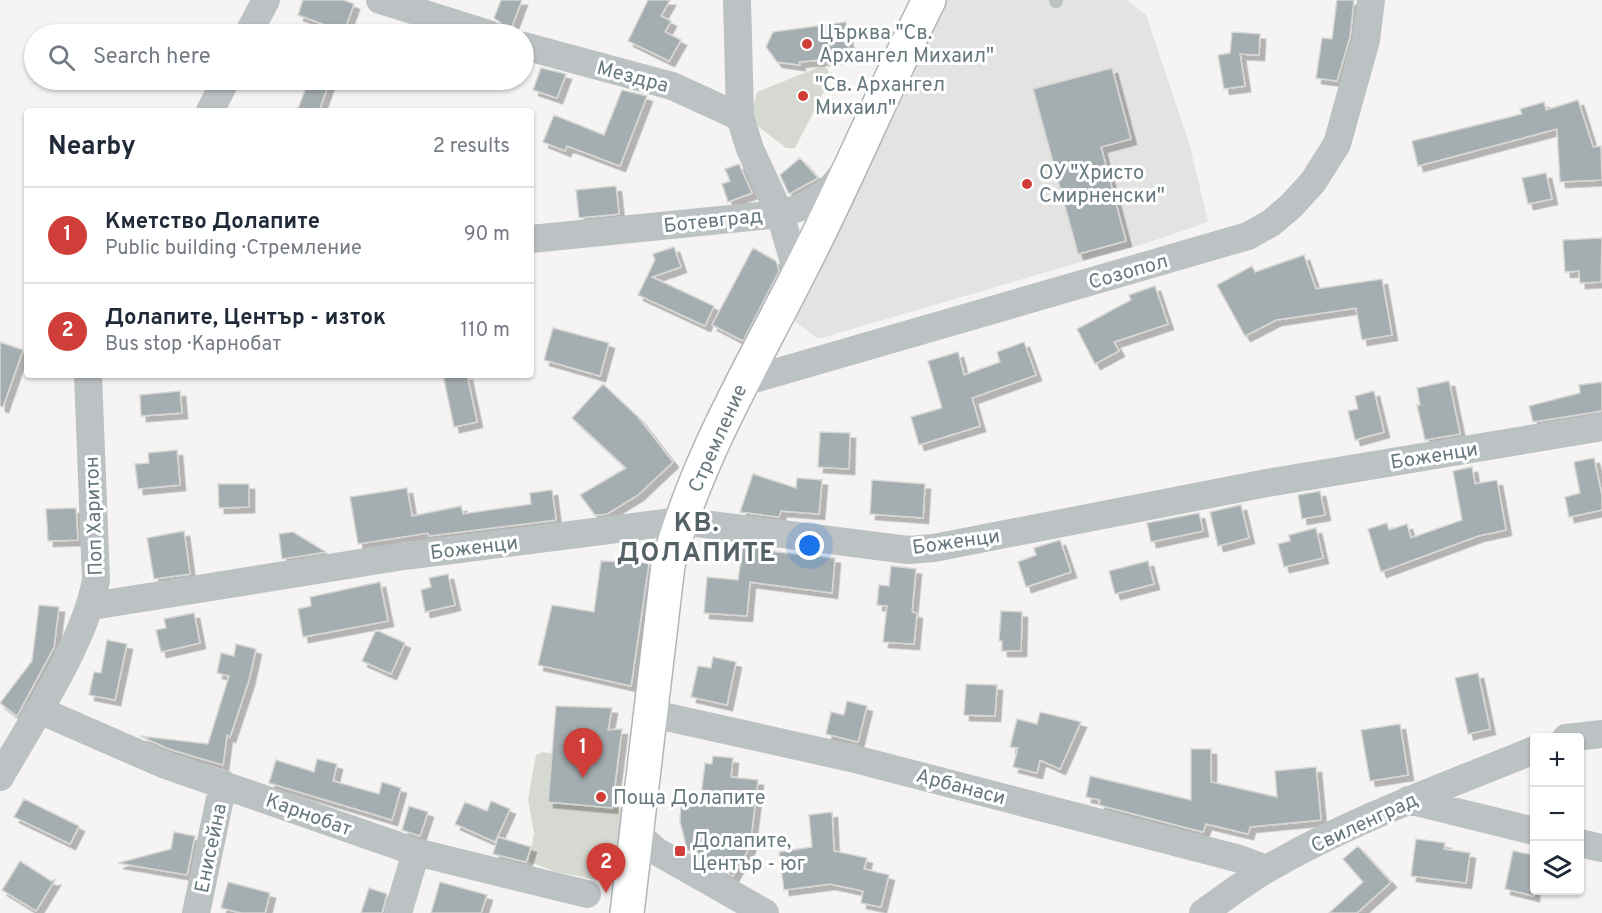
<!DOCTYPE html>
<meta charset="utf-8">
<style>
:root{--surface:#fff;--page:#f6f6f7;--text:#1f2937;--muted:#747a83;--line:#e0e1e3;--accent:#cf3e38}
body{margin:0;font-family:Overpass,sans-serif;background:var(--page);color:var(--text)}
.controls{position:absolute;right:18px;bottom:18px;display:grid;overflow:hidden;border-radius:6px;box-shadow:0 2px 4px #0004}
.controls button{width:54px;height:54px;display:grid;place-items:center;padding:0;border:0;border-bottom:2px solid var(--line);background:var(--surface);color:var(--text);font:30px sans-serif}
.you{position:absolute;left:810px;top:546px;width:21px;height:21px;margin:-15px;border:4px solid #fff;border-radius:50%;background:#1a73e8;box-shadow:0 0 0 9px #1a73e833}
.badge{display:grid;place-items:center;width:39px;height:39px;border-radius:50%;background:var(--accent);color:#fff;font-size:20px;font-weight:700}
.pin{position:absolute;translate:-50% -50px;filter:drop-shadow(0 2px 3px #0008)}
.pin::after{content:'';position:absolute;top:32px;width:21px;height:18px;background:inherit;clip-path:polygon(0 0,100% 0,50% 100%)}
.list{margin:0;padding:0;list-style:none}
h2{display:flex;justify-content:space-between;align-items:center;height:78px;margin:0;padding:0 24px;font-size:26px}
h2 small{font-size:20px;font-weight:400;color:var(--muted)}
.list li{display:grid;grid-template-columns:39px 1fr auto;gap:18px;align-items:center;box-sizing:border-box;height:96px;padding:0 24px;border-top:2px solid var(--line)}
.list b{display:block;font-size:22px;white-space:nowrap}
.list p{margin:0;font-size:20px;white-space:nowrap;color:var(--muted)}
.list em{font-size:20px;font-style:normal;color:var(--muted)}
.icon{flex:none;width:33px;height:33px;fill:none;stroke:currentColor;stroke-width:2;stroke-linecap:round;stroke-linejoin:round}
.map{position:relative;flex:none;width:1602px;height:913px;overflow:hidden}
.search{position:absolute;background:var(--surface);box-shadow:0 2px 4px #0004;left:24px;top:24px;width:510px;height:66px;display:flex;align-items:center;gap:15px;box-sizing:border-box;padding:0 21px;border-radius:33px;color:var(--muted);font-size:22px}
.panel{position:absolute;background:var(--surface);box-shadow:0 2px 4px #0004;left:24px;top:108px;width:510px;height:270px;border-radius:6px}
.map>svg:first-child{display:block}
.built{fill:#e3e4e2}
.green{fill:#d6d9d1}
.building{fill:#a4adb0;stroke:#d6d6d4;stroke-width:1.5;filter:url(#shadow)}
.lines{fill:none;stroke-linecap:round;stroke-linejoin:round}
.secondary-casing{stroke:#afb5b7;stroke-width:36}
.lane{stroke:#bcc1c3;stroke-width:14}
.street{stroke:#bcc1c3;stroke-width:28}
.secondary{stroke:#fff;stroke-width:33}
.poi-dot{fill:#cf3e38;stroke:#fff;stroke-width:2}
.labels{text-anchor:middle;stroke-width:6;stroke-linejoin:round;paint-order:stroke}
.poi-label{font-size:20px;fill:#67797f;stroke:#fff;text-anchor:start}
.street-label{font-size:20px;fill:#67797f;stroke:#fff}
.district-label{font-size:26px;font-weight:bold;letter-spacing:1.5px;fill:#546165;stroke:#fff}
</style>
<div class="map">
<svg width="1602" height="913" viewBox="0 0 1602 913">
<defs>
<filter id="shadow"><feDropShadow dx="5.5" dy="5.5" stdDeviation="0" flood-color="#0004"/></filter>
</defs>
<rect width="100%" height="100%" fill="#f5f4f2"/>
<!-- built -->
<path class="built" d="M 939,0 L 1127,0 L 1146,15 L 1190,146 L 1208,222 L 1153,241 L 818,339 L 789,317 Z"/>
<!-- green -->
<path class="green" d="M 824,65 L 832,76 L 795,148 L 786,148 L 750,120 L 757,92 Z
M 543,752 L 552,754 L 548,802 L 627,809 L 618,884 L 557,872 L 529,862 L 534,833 L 528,799 L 536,755 Z"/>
<!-- building -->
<path class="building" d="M 303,0 L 343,0 L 354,4 L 344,32 L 298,15 Z
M 501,0 L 522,0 L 509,34 L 505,34 L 501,23 L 494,18 Z
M 648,0 L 670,0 L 661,16 L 671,21 L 665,32 L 681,40 L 669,61 L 628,41 Z
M 1337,0 L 1354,0 L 1350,37 L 1337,81 L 1316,78 L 1322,38 L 1332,39 Z
M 846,22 L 849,55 L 841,58 L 799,62 L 800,65 L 777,62 L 766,47 L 773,32 Z
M 1232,32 L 1260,34 L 1259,55 L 1240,54 L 1245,86 L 1224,89 L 1218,55 L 1230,53 Z
M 541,68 L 566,74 L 557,98 L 533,90 Z
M 1112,68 L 1131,139 L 1101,147 L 1126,241 L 1078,254 L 1033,89 Z
M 309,80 L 330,80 L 319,111 L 297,111 Z
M 622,90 L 647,96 L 620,166 L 567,146 L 565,151 L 543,142 L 554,115 L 604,135 Z
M 1578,100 L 1593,147 L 1601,146 L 1602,180 L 1560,182 L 1557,129 L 1418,166 L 1412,141 L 1522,114 L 1520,109 L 1544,102 L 1546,110 Z
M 800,158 L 818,178 L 789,194 L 780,175 Z
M 739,164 L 752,193 L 728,202 L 722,184 L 730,181 L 725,169 Z
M 1546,173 L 1552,199 L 1528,204 L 1522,178 Z
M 616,186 L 619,214 L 579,218 L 576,190 Z
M 1602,238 L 1601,282 L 1580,283 L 1579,271 L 1565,272 L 1563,240 Z
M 674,247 L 681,267 L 652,277 L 714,306 L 705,326 L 638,295 L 655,260 L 653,254 Z
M 753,248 L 776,261 L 779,271 L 743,341 L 712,325 Z
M 1304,255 L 1316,289 L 1382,279 L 1392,335 L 1362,340 L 1356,308 L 1276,320 L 1245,336 L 1217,285 L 1252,266 L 1255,272 Z
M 1155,286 L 1168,324 L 1114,342 L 1119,351 L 1095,364 L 1077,329 L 1131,300 L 1129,295 Z
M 553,328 L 609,343 L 600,376 L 544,360 Z
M 0,342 L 23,350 L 3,407 L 0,406 Z
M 1024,342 L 1036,375 L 972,398 L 980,426 L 919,445 L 911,417 L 942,408 L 928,361 L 958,352 L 964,375 L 1000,362 L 997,352 Z
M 443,375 L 467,375 L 477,422 L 454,427 Z
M 1449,381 L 1460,434 L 1425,440 L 1417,405 L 1420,405 L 1417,388 Z
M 1602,382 L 1602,411 L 1533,422 L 1529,406 L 1580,393 L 1579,385 Z
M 603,384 L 638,417 L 673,462 L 638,495 L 607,514 L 595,515 L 580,495 L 626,468 L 572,418 Z
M 180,391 L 182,413 L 141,416 L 140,395 Z
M 1374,391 L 1384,432 L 1355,440 L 1348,411 L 1358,409 L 1355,396 Z
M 820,432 L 850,433 L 849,469 L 818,467 Z
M 177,450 L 180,485 L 138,489 L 135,464 L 149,463 L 148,453 Z
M 1594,458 L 1602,496 L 1602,510 L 1569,517 L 1565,497 L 1580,493 L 1574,462 Z
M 1472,467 L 1475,484 L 1497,480 L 1506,530 L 1478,536 L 1381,572 L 1368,529 L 1387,523 L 1389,530 L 1407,524 L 1411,538 L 1462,520 L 1453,471 Z
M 753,474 L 796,488 L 797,478 L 822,480 L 819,514 L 781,511 L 779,517 L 740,512 Z
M 872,480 L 925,484 L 923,518 L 870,514 Z
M 218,484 L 249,484 L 249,507 L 219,508 Z
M 407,488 L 412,516 L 461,506 L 463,514 L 531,504 L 530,493 L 552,490 L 556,520 L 429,536 L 428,533 L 358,544 L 350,497 Z
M 1320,491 L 1325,515 L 1302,519 L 1298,495 Z
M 1241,505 L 1249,538 L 1218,546 L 1210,512 Z
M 76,508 L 78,540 L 48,541 L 46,509 Z
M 1199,513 L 1203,531 L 1151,542 L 1147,523 Z
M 1316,528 L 1323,558 L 1284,567 L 1278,544 L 1290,541 L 1289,535 Z
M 184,531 L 190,574 L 154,579 L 147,538 Z
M 293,532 L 326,552 L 282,559 L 279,534 Z
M 1060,540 L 1071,572 L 1026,587 L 1018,562 L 1036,555 L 1034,548 Z
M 743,546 L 769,549 L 768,551 L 835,558 L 832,593 L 750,582 L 747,616 L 704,613 L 707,577 L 738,580 Z
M 601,561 L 649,563 L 631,686 L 538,665 L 552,605 L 594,612 Z
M 1148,561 L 1154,584 L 1115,594 L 1109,571 Z
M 891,566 L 916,569 L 912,612 L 917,613 L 914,644 L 883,642 L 887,606 L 877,605 L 879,585 L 889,586 Z
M 448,574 L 455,605 L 425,612 L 421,590 L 431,587 L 429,578 Z
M 380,582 L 388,621 L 303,637 L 298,609 L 311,606 L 310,597 Z
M 39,605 L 59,607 L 54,647 L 17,716 L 0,703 L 32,661 Z
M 1001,611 L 1022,612 L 1021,651 L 1002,651 L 1002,641 L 999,641 Z
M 194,613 L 200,643 L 161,652 L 156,630 L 166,628 L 164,619 Z
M 376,630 L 405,643 L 391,674 L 362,661 Z
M 107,640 L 127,644 L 115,700 L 89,695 L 94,672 L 101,673 Z
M 236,644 L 256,649 L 249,680 L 230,737 L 227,735 L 223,765 L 169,749 L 140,736 L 208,744 L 229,676 L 217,673 L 221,653 L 234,656 Z
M 713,657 L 736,662 L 727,705 L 691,697 L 698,666 L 711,668 Z
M 1478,673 L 1490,729 L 1468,734 L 1455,678 Z
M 966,684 L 997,685 L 995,716 L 964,715 Z
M 847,701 L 867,706 L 858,742 L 826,734 L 831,712 L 844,715 Z
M 556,706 L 612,708 L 608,730 L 622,729 L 612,808 L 548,802 Z
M 1040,712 L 1081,722 L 1060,769 L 1040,760 L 1037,773 L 1013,767 L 1018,748 L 1010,747 L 1017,719 L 1037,724 Z
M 1400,724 L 1408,775 L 1370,781 L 1361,730 Z
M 1191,749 L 1211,749 L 1211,782 L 1277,797 L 1275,771 L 1316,767 L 1321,820 L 1250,827 L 1248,834 L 1206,824 L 1203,832 L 1099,805 L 1100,800 L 1086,797 L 1090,776 L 1191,800 Z
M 713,756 L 733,758 L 731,777 L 758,780 L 750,847 L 733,876 L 687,850 L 680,821 L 681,803 L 700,804 L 705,763 L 712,764 Z
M 317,759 L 337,764 L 333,781 L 379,794 L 382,782 L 401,788 L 392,820 L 269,783 L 276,760 L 314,772 Z
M 24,799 L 79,826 L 70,844 L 14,817 Z
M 491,801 L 510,809 L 495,842 L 455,824 L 465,802 L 487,811 Z
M 409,806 L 428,812 L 420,836 L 402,830 Z
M 832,812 L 834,851 L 867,858 L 864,869 L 889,875 L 881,907 L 861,903 L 863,891 L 830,884 L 784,890 L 779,852 L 812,847 L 809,815 Z
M 174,832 L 195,836 L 187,875 L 118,863 L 171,849 Z
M 498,837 L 531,847 L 526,862 L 493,854 Z
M 1416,839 L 1445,843 L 1444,849 L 1470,853 L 1466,883 L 1411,876 Z
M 1358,846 L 1391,882 L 1357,913 L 1329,913 L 1363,882 L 1343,859 Z
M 1513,851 L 1534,855 L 1534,896 L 1505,889 Z
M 20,861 L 51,881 L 55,880 L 36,911 L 2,890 Z
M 228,882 L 270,893 L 265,913 L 241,913 L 221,908 Z
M 440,882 L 487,895 L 481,913 L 431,913 Z
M 369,888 L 387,894 L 382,913 L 361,913 Z"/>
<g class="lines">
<defs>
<path id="secondary" d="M 627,913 L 668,565 C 695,462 750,370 798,275 C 845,185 883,91 929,0"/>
</defs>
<!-- secondary casing -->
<use href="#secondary" class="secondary-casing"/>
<!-- lane -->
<path class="lane" d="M 1056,0 L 1056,1"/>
<!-- street -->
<path class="street" d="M 380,0 L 489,34
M 737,0 L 740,117 L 750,149 L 780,214 L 798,276
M 248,34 L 266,0
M 524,46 L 672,86 L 740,117
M 210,111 L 226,80
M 531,239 L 780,214 C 808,206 826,198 843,173
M 740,383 L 1248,236 L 1271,223 L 1291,206 L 1313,182 L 1337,144 L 1366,40 L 1371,0
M 92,606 L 404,556 L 680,521 L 908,550 L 934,548 L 1267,483 L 1602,427
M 39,710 L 163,764 L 416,852 L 587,894
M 653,714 L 851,758 L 1240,859 L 1266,869
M 1566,738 L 1602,734
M 0,777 C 32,721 85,642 96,580 L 88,375
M 1408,800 L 1534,831
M 637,834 L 656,851 L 765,913
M 1580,843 L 1602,848
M 196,913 L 223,784
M 398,913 L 416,852
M 1203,913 C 1224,898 1245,882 1267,869 C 1351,820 1444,787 1534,750"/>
<!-- secondary -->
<use href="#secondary" class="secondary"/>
</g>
<!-- markers -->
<g class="poi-dot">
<circle cx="807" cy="44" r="6"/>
<circle cx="803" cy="96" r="6"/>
<circle cx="1027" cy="184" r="6"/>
<circle cx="601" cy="797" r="6"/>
<rect x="674" y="845" width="12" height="12" rx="3"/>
</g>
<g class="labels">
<!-- poi labels -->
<g class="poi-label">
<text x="819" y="39">Църква "Св.<tspan x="819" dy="23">Архангел Михаил"</tspan></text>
<text x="815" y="91">"Св. Архангел<tspan x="815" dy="23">Михаил"</tspan></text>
<text x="1039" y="179">ОУ "Христо<tspan x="1039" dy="23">Смирненски"</tspan></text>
<text x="613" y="804">Поща Долапите</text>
<text x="692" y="847">Долапите,<tspan x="692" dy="23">Център - юг</tspan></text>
</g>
<!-- street labels -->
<g class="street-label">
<text transform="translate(633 76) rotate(15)" y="7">Мездра</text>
<text transform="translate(713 220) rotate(-6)" y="7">Ботевград</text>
<text transform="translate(1128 271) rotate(-16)" y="7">Созопол</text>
<text transform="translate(717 438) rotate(-66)" y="7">Стремление</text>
<text transform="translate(1434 455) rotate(-9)" y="7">Боженци</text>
<text transform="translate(93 516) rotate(-92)" y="7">Поп Харитон</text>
<text transform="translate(956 541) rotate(-8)" y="7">Боженци</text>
<text transform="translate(474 547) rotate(-7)" y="7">Боженци</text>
<text transform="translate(961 786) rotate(15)" y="7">Арбанаси</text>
<text transform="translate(309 814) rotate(20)" y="7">Карнобат</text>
<text transform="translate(1364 822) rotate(-25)" y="7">Свиленград</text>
<text transform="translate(210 848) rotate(-78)" y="7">Енисейна</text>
</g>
<!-- district labels -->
<g class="district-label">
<text x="697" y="531">КВ.<tspan x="697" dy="30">ДОЛАПИТЕ</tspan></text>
</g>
</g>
</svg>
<div class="controls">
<button>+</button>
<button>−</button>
<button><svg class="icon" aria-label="layers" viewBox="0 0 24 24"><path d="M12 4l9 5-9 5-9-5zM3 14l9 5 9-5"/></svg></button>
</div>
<div class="you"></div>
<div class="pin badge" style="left:583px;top:778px">1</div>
<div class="pin badge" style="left:606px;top:893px">2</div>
<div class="search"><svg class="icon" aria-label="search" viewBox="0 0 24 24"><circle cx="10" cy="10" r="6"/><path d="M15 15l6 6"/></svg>Search here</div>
<section class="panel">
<h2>Nearby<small>2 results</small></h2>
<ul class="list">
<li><span class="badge">1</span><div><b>Кметство Долапите</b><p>Public building · Стремление</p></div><em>90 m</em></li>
<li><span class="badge">2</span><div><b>Долапите, Център - изток</b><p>Bus stop · Карнобат</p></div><em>110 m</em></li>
</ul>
</section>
</div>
